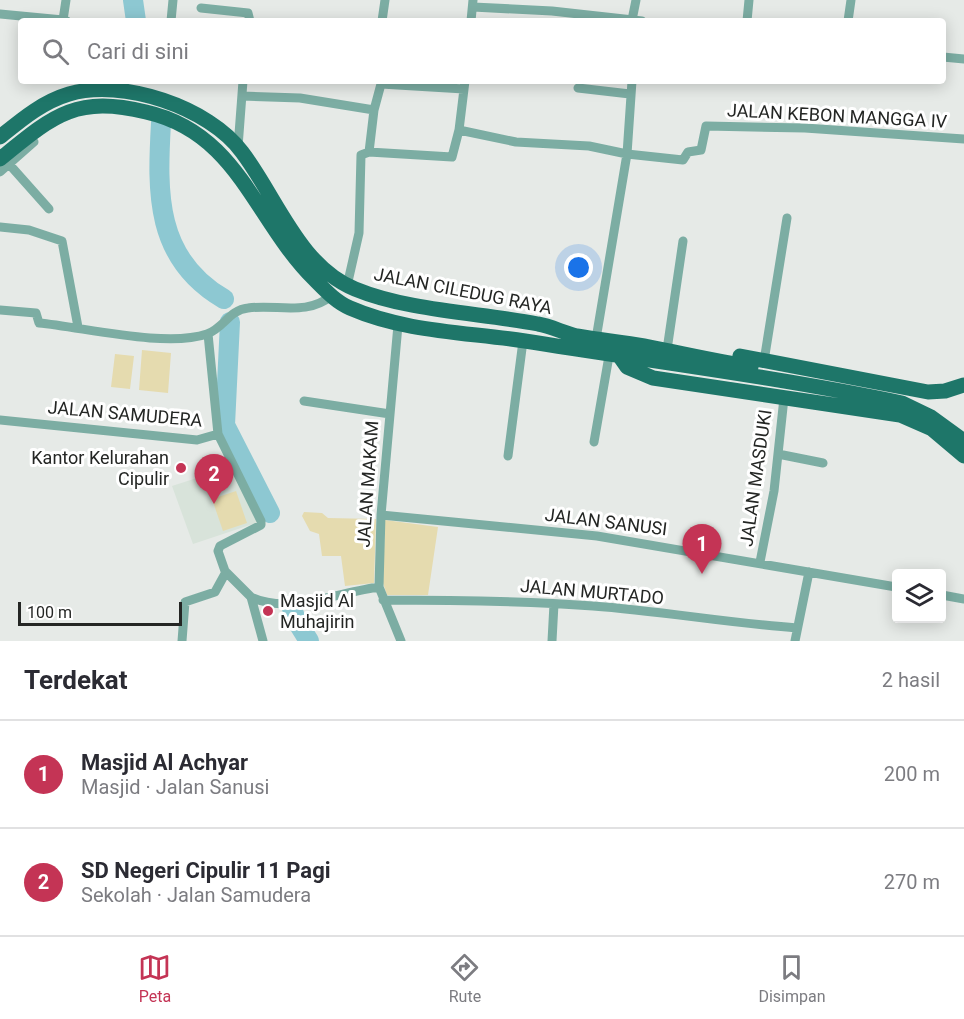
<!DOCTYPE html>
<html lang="id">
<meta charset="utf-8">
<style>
:root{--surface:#fff;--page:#f7f7f7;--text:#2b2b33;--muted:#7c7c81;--line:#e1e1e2;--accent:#c43455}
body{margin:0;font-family:Roboto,sans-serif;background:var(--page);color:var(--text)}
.controls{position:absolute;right:18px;bottom:18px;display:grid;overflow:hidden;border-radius:6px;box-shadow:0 3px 15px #0003}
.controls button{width:54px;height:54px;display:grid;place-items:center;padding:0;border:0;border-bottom:2px solid var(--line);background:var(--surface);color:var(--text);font:30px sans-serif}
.scale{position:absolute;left:18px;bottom:15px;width:164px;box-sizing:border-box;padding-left:6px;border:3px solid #242624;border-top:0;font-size:16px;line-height:21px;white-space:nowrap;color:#242624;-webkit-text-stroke:4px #fff;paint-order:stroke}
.you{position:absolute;left:579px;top:268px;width:21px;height:21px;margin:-15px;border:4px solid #fff;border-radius:50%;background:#1a73e8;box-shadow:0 0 0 9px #1a73e833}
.badge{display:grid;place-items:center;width:39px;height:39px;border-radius:50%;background:var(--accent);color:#fff;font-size:20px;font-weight:700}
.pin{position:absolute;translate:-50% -50px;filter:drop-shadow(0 2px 3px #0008)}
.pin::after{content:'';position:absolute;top:32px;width:21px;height:18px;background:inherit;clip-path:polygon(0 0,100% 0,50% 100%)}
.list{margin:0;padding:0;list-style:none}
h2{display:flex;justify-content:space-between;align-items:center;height:78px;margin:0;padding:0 24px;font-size:26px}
h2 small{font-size:20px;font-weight:400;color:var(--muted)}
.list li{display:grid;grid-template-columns:39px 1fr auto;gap:18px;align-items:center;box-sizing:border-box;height:108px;padding:0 24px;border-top:2px solid var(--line)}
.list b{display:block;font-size:22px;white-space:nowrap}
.list p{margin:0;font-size:20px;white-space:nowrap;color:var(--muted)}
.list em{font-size:20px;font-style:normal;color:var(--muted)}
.icon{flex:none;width:33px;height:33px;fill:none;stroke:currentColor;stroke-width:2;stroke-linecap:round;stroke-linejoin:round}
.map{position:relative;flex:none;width:964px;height:641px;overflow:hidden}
.search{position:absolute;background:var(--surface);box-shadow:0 3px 15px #0003;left:18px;right:18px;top:18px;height:66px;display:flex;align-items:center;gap:15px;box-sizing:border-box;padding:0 21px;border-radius:6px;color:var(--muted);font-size:22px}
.sheet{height:294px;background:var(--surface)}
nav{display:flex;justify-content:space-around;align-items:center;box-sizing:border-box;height:84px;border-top:2px solid var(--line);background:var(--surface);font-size:16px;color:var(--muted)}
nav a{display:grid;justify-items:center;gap:3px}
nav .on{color:var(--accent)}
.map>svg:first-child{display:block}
.built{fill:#d8e3da}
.green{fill:#e5dbaf}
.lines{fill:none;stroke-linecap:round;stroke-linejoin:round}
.river{stroke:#8dc8d2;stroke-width:20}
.street{stroke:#7cada3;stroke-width:9}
.primary{stroke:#1e7669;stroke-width:15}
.poi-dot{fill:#c43455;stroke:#fff;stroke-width:2}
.labels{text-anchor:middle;stroke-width:6;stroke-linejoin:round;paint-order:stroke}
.street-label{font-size:18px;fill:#242624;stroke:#fff}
.poi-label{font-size:18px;fill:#242624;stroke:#fff;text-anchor:end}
</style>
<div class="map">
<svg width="964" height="641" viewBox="0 0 964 641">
<rect width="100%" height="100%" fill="#e6eae7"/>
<!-- built -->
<path class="built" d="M 231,467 L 259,522 L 193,544 L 172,486 Z"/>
<!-- green -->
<path class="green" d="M 142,350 L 171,353 L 168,393 L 139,390 Z
M 115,354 L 134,356 L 130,389 L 111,387 Z
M 236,491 L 247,523 L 223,531 L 212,499 Z
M 304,512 L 322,513 L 328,518 L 376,519 L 374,583 L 345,586 L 341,556 L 322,556 L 319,534 L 310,531 L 302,516 Z
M 385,520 L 438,527 L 428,595 L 387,595 L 383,583 Z"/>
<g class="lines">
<!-- river -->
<path class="river" d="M 133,0 L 136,21
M 161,123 C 157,193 155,259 224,299
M 230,322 L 225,425 L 270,513
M 291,605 L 296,620 L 309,641"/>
<!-- street -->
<path class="street" d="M 66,0 L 63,20 L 67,21
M 473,7 L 552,11 L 642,21
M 201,8 L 248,13 L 250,21
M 0,14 L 63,20
M 632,20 L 636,0
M 171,21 L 173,0
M 382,21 L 385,0
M 471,21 L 473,0
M 747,21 L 749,0
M 848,21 L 851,0
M 943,57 L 964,59
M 578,88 L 630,94
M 242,96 L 300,98 L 374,110
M 459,130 L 516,142 L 589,146 L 627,154 L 683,160 L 688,152 L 701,150 L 706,126 L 805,128 L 964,139
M 238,147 L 243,81
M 369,152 L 374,110 L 381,84 L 464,89
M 1,155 L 49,209
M 0,172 L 34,142
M 0,227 L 29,230 L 62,241 L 78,327
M 347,286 L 359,233 L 361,155 L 369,152 L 452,157 L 459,130 L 465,81
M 0,310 L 36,313 L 39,323 C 83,327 166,348 207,334 C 224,328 229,310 248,308 C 277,304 307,316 331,296
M 398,325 L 381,515 L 379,587 L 401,641
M 208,334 L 218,434 L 261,521 L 261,525 L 220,546 L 218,551 L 225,571 L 251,597
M 596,339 L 627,154 L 632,81
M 668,343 L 683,241
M 764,361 L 787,218
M 304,401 L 390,414
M 0,420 L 197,440 L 218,434
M 594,442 L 609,356
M 778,454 L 823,463
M 508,456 L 523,341
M 381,515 L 597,536 L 896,587
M 760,562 L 774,491 L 784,398
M 942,595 L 964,599
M 383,600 C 453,600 523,601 593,606 C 661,611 728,623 797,628
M 182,641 L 185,602 L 215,592 L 226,572
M 263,641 L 251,597 C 289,615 339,592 379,587
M 552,641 L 554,604
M 795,641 L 809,572"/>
<!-- primary -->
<path class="primary" d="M 0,137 C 21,120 42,102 69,94 C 122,78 209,107 242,152 C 277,198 299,266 355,289 C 408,311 481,313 538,324 C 551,326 564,333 577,336 C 599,340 622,342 644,346 C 680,353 715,361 751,367
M 0,159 C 53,116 75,95 146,112 C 239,133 254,220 315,280 C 325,290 336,302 350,308 C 405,332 466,332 525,341 C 650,361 778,377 902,403 L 931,417 L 964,441
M 740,356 L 928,392 L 945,391 L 964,385
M 620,357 L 627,367 L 653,378 L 900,415 L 932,429 L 964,456"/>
</g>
<!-- markers -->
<g class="poi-dot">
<circle cx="181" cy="468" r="6"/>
<circle cx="268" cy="611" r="6"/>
</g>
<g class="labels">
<!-- street labels -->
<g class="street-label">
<text transform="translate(837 116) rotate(3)" y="6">JALAN KEBON MANGGA IV</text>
<text transform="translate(463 291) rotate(11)" y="6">JALAN CILEDUG RAYA</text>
<text transform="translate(125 414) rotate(5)" y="6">JALAN SAMUDERA</text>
<text transform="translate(756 478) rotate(-82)" y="6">JALAN MASDUKI</text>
<text transform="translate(368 484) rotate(-86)" y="6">JALAN MAKAM</text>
<text transform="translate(606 522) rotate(7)" y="6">JALAN SANUSI</text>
<text transform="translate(592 592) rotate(5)" y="6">JALAN MURTADO</text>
</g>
<!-- poi labels -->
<g class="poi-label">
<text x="169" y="464">Kantor Kelurahan<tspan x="169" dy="21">Cipulir</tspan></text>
<text x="280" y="607" text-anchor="start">Masjid Al<tspan x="280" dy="21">Muhajirin</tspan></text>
</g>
</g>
</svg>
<div class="controls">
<button><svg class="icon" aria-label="layers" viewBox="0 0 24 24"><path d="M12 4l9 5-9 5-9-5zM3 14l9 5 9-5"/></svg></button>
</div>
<div class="scale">100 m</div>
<div class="you"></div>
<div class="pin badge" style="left:702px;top:574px">1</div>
<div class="pin badge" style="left:214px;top:504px">2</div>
<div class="search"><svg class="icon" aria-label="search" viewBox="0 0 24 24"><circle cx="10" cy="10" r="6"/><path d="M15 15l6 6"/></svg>Cari di sini</div>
</div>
<section class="sheet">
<h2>Terdekat<small>2 hasil</small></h2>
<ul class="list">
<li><span class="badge">1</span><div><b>Masjid Al Achyar</b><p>Masjid · Jalan Sanusi</p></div><em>200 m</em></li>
<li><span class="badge">2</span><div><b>SD Negeri Cipulir 11 Pagi</b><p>Sekolah · Jalan Samudera</p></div><em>270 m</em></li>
</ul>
</section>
<nav>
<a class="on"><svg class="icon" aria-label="map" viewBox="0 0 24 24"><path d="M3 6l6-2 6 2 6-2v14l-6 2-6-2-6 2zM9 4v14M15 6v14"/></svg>Peta</a>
<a><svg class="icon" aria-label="directions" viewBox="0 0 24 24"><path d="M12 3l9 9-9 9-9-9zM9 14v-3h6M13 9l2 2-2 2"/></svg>Rute</a>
<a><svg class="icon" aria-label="saved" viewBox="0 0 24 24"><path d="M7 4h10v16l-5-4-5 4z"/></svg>Disimpan</a>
</nav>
